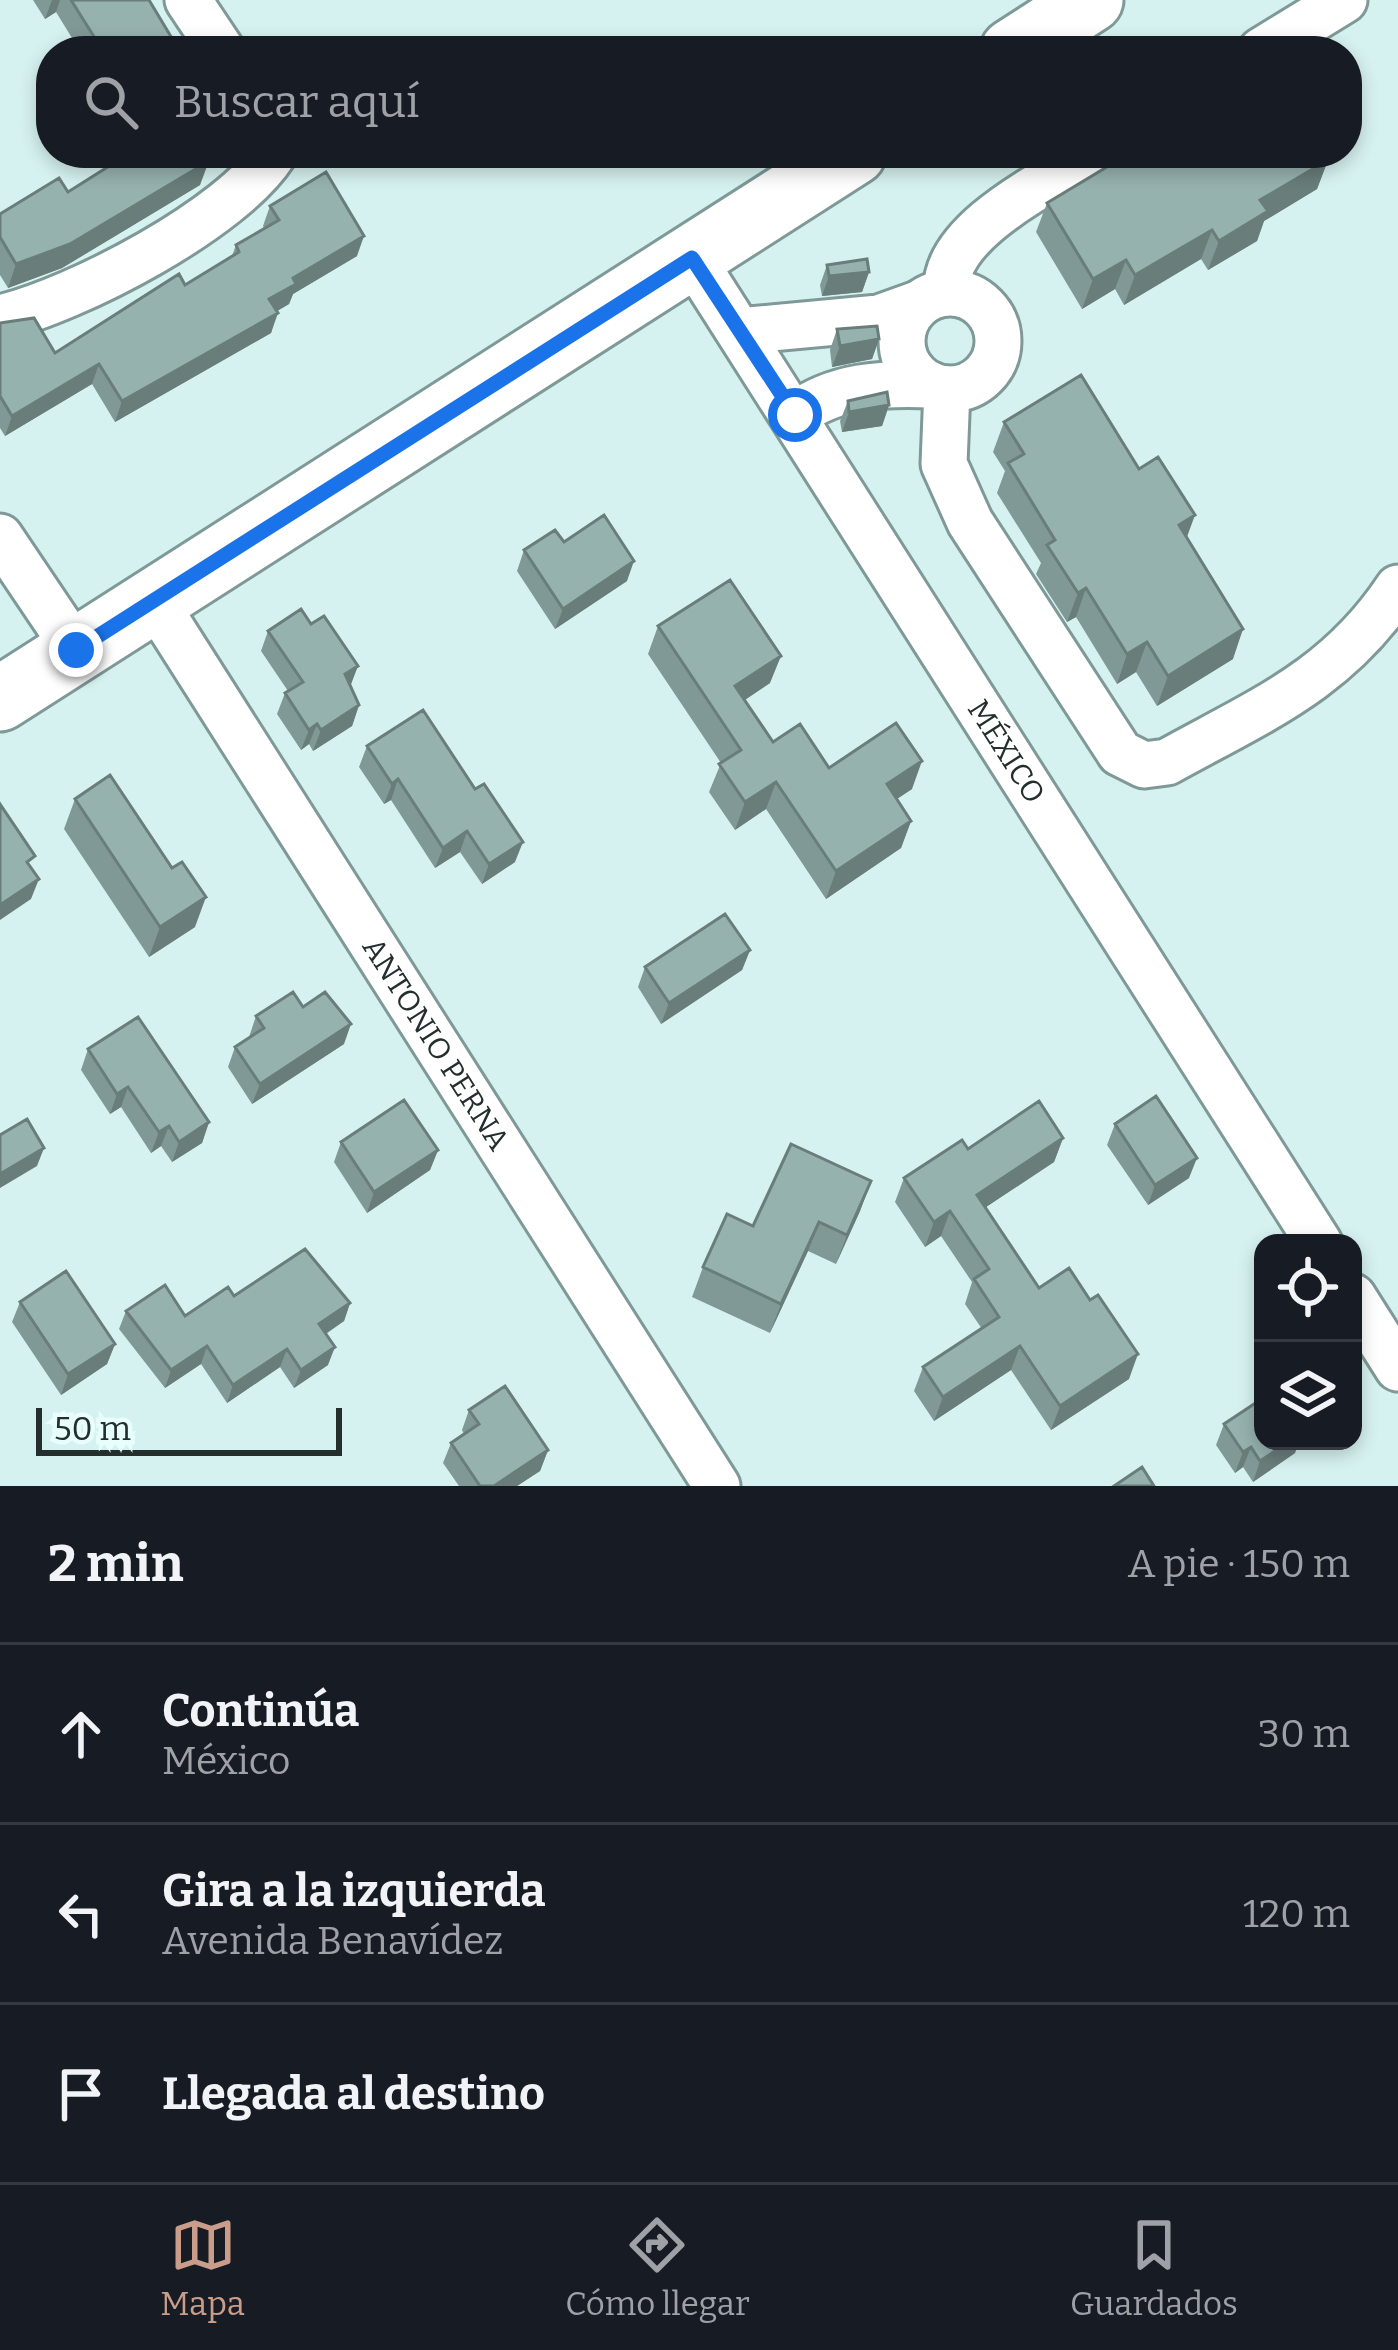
<!DOCTYPE html>
<html lang="es">
<meta charset="utf-8">
<style>
:root{--surface:#171b24;--page:#20242c;--text:#f1f3f6;--muted:#9ea1a6;--line:#363941;--accent:#c99d89}
body{margin:0;font-family:Bitter,serif;background:var(--page);color:var(--text)}
.controls{position:absolute;right:36px;bottom:36px;display:grid;overflow:hidden;border-radius:24px;box-shadow:0 6px 18px #0003}
.controls button{width:108px;height:108px;display:grid;place-items:center;padding:0;border:0;border-bottom:3px solid var(--line);background:var(--surface);color:var(--text);font:60px sans-serif}
.scale{position:absolute;left:36px;bottom:30px;width:306px;box-sizing:border-box;padding-left:12px;border:6px solid #232e2d;border-top:0;font-size:33px;line-height:42px;white-space:nowrap;color:#232e2d;-webkit-text-stroke:9px #e7fefc;paint-order:stroke}
.stop{position:absolute;width:36px;height:36px;margin:-27px;border:9px solid #1a73e8;border-radius:50%;background:#fff}
.stop.end{background:#1a73e8;border-color:#fff;box-shadow:0 3px 12px #0008}
.list{margin:0;padding:0;list-style:none}
h2{display:flex;justify-content:space-between;align-items:center;height:156px;margin:0;padding:0 48px;font-size:51px}
h2 small{font-size:39px;font-weight:400;color:var(--muted)}
.list li{display:grid;grid-template-columns:78px 1fr auto;gap:36px;align-items:center;box-sizing:border-box;height:180px;padding:0 48px;border-top:3px solid var(--line)}
.list b{display:block;font-size:45px;white-space:nowrap}
.list p{margin:0;font-size:39px;white-space:nowrap;color:var(--muted)}
.list em{font-size:39px;font-style:normal;color:var(--muted)}
.icon{flex:none;width:66px;height:66px;fill:none;stroke:currentColor;stroke-width:2;stroke-linecap:round;stroke-linejoin:round}
.map{position:relative;flex:none;width:1398px;height:1486px;overflow:hidden}
.search{position:absolute;background:var(--surface);box-shadow:0 6px 18px #0003;left:36px;right:36px;top:36px;height:132px;display:flex;align-items:center;gap:30px;box-sizing:border-box;padding:0 42px;border-radius:48px;color:var(--muted);font-size:45px}
.sheet{height:696px;background:var(--surface)}
nav{display:flex;justify-content:space-around;align-items:center;box-sizing:border-box;height:168px;border-top:3px solid var(--line);background:var(--surface);font-size:33px;color:var(--muted)}
nav a{display:grid;justify-items:center;gap:6px}
nav .on{color:var(--accent)}
.map>svg:first-child{display:block}
.lines{fill:none;stroke-linecap:round;stroke-linejoin:round}
.minor-casing{stroke:#7e9997;stroke-width:51}
.secondary-casing{stroke:#7e9997;stroke-width:69}
.minor{stroke:#fff;stroke-width:45}
.secondary{stroke:#fff;stroke-width:63}
.wall{fill:#819996}
.shaded-wall{fill:#697d7a}
.building{fill:#96b2af;stroke:#697d7a;stroke-width:3}
.route{stroke:#1a73e8;stroke-width:15}
.labels{text-anchor:middle;stroke-width:12;stroke-linejoin:round;paint-order:stroke}
.street-label{font-size:30px;fill:#232e2d;stroke:#e7fefc}
</style>
<div class="map">
<svg width="1398" height="1486" viewBox="0 0 1398 1486">
<rect width="100%" height="100%" fill="#d6f2f0"/>
<g class="lines">
<defs>
<g id="minor">
<path d="M 188,0 L 222,51"/>
<path d="M 1261,51 L 1344,0"/>
<path id="s1" d="M 692,258 L 1319,1243"/>
<path d="M 947,292 C 942,231 1050,181 1095,153"/>
<circle cx="950" cy="341" r="48"/>
<path d="M 0,318 C 76,300 232,219 274,153"/>
<path d="M 739,331 L 879,318 L 918,304"/>
<path d="M 947,389 L 944,464 L 970,522 L 1120,753 L 1144,765 L 1167,762 C 1261,710 1337,680 1398,588"/>
<path d="M 795,415 C 835,385 882,383 931,385"/>
<path d="M 0,537 L 76,650"/>
<path id="s2" d="M 154,601 L 717,1486"/>
<path d="M 1353,1297 L 1398,1368"/>
</g>
<path id="secondary" d="M 1012,51 L 1091,0
M 0,699 L 854,153"/>
</defs>
<!-- minor casing -->
<use href="#minor" class="minor-casing"/>
<!-- secondary casing -->
<use href="#secondary" class="secondary-casing"/>
<!-- minor -->
<use href="#minor" class="minor"/>
<!-- secondary -->
<use href="#secondary" class="secondary"/>
</g>
<!-- wall -->
<path class="wall" d="M 33,0 L 149,0 L 178,51 L 80,51 L 56,12 L 45,19 Z
M 100,153 L 204,153 L 200,185 L 62,268 L 8,288 L 0,275 L 0,214 L 68,192 L 108,167 Z
M 1122,153 L 1324,153 L 1328,160 L 1317,189 L 1264,221 L 1257,241 L 1208,270 L 1201,259 L 1124,305 L 1115,289 L 1082,309 L 1036,232 L 1047,203 L 1123,157 Z
M 270,206 L 357,256 L 293,294 L 289,304 L 277,311 L 271,333 L 115,422 L 92,384 L 5,436 L 0,428 L 0,323 L 55,353 L 185,285 L 232,256 L 236,245 L 264,228 L 263,226 Z
M 827,265 L 869,272 L 862,292 L 822,296 L 820,285 Z
M 837,329 L 879,339 L 872,359 L 832,367 L 830,350 Z
M 848,401 L 889,405 L 882,426 L 842,432 L 840,421 Z
M 1004,422 L 1139,469 L 1187,538 L 1233,659 L 1157,706 L 1136,672 L 1117,684 L 1076,617 L 1067,622 L 1036,574 L 1041,563 L 997,493 L 1005,471 L 993,452 Z
M 524,550 L 627,581 L 555,629 L 517,571 Z
M 658,626 L 770,683 L 745,700 L 773,742 L 829,768 L 912,789 L 897,799 L 911,821 L 901,848 L 826,899 L 766,809 L 735,830 L 709,792 L 721,763 L 648,654 Z
M 268,631 L 351,687 L 359,705 L 352,726 L 313,751 L 309,744 L 301,750 L 277,714 L 285,693 L 288,691 L 261,651 Z
M 367,746 L 515,862 L 482,884 L 460,852 L 435,868 L 391,800 L 384,804 L 359,767 Z
M 75,799 L 195,927 L 149,957 L 64,829 Z
M 750,950 L 742,970 L 661,1024 L 638,987 L 645,967 Z
M 303,1007 L 344,1044 L 252,1104 L 228,1067 L 235,1047 L 249,1037 L 256,1016 Z
M 88,1049 L 209,1122 L 202,1143 L 172,1162 L 161,1146 L 151,1153 L 121,1107 L 110,1114 L 81,1070 Z
M 1115,1124 L 1189,1178 L 1148,1205 L 1107,1145 Z
M 1063,1138 L 1054,1162 L 986,1207 L 1039,1288 L 1129,1379 L 1051,1430 L 1011,1370 L 934,1421 L 914,1391 L 923,1367 L 982,1329 L 965,1304 L 972,1282 L 941,1236 L 925,1247 L 895,1202 L 904,1178 L 968,1149 Z
M 341,1142 L 438,1150 L 430,1170 L 367,1213 L 334,1162 Z
M 871,1181 L 860,1211 L 836,1264 L 808,1251 L 770,1333 L 692,1297 L 703,1267 L 753,1226 Z
M 234,1296 L 350,1303 L 344,1321 L 326,1334 L 328,1365 L 294,1388 L 280,1367 L 227,1403 L 201,1364 L 165,1388 L 119,1329 L 126,1311 L 185,1316 Z
M 20,1302 L 115,1344 L 107,1364 L 61,1395 L 12,1322 Z
M 469,1410 L 548,1450 L 540,1471 L 517,1486 L 459,1486 L 443,1463 L 451,1443 L 464,1434 L 462,1430 Z
M 1224,1424 L 1295,1453 L 1253,1482 L 1243,1467 L 1235,1473 L 1216,1445 Z"/>
<!-- shaded-wall -->
<path class="shaded-wall" d="M 52,0 L 60,0 L 56,12 L 45,19 Z
M 1328,160 L 1317,189 L 1264,221 L 1257,241 L 1208,270 L 1219,241 L 1260,200 Z
M 209,161 L 200,185 L 62,268 L 8,288 L 16,264 Z
M 1212,230 L 1201,259 L 1124,305 L 1135,275 Z
M 364,236 L 357,256 L 293,294 L 289,304 L 262,320 L 269,299 L 293,278 Z
M 1126,260 L 1115,289 L 1082,309 L 1093,279 Z
M 869,272 L 862,292 L 822,296 L 829,276 Z
M 278,313 L 271,333 L 115,422 L 122,401 Z
M 879,339 L 872,359 L 832,367 L 840,346 Z
M 99,364 L 92,384 L 5,436 L 12,416 Z
M 889,405 L 882,426 L 842,432 L 849,412 Z
M 1195,515 L 1184,545 L 1179,525 Z
M 634,561 L 627,581 L 555,629 L 563,609 Z
M 1086,588 L 1076,617 L 1067,622 L 1078,593 Z
M 1243,629 L 1233,659 L 1157,706 L 1168,676 Z
M 1147,642 L 1136,672 L 1117,684 L 1127,654 Z
M 781,656 L 770,683 L 725,713 L 735,686 Z
M 358,666 L 350,687 L 345,674 Z
M 359,705 L 352,726 L 313,751 L 321,730 Z
M 317,724 L 309,744 L 301,750 L 309,730 Z
M 922,761 L 912,789 L 877,812 L 887,784 Z
M 398,779 L 391,800 L 384,804 L 392,784 Z
M 776,782 L 766,809 L 735,830 L 745,802 Z
M 911,821 L 901,848 L 826,899 L 836,871 Z
M 467,831 L 460,852 L 435,868 L 443,848 Z
M 523,842 L 515,862 L 482,884 L 489,864 Z
M 39,879 L 31,899 L 0,920 L 0,905 Z
M 206,897 L 195,927 L 149,957 L 160,927 Z
M 750,950 L 742,970 L 661,1024 L 669,1003 Z
M 351,1024 L 344,1044 L 252,1104 L 260,1084 Z
M 128,1087 L 121,1107 L 110,1114 L 117,1094 Z
M 209,1122 L 202,1143 L 172,1162 L 179,1142 Z
M 169,1126 L 161,1146 L 151,1153 L 159,1132 Z
M 1063,1138 L 1054,1162 L 968,1219 L 977,1195 Z
M 44,1148 L 37,1166 L 0,1188 L 0,1174 Z
M 438,1150 L 430,1170 L 367,1213 L 374,1192 Z
M 1197,1158 L 1189,1178 L 1148,1205 L 1155,1185 Z
M 871,1181 L 860,1211 L 836,1264 L 847,1235 Z
M 950,1211 L 941,1236 L 925,1247 L 934,1222 Z
M 819,1222 L 808,1251 L 770,1333 L 781,1304 Z
M 350,1303 L 344,1321 L 313,1342 L 319,1324 Z
M 115,1344 L 107,1364 L 61,1395 L 68,1374 Z
M 207,1346 L 201,1364 L 165,1388 L 171,1370 Z
M 1020,1346 L 1011,1370 L 934,1421 L 943,1397 Z
M 335,1347 L 328,1365 L 294,1388 L 301,1370 Z
M 287,1349 L 280,1367 L 227,1403 L 233,1385 Z
M 1138,1354 L 1129,1379 L 1051,1430 L 1060,1406 Z
M 1290,1441 L 1300,1441 L 1295,1453 L 1253,1482 L 1260,1461 Z
M 1251,1447 L 1243,1467 L 1235,1473 L 1243,1452 Z
M 548,1450 L 540,1471 L 517,1486 L 494,1486 Z"/>
<!-- building -->
<path class="building" d="M 71,0 L 149,0 L 179,50 L 103,51 Z
M 1305,44 L 1309,51 L 1293,51 Z
M 123,153 L 204,153 L 209,161 L 70,244 L 16,264 L 0,237 L 0,214 L 59,178 L 68,192 L 125,156 Z
M 1130,153 L 1324,153 L 1328,160 L 1260,200 L 1268,211 L 1219,241 L 1212,230 L 1135,275 L 1126,260 L 1093,279 L 1047,203 Z
M 326,172 L 364,236 L 293,278 L 296,284 L 269,299 L 278,313 L 122,401 L 99,364 L 12,416 L 0,396 L 0,323 L 34,318 L 55,353 L 179,274 L 185,285 L 239,252 L 236,245 L 279,220 L 270,206 Z
M 867,259 L 869,272 L 829,276 L 827,265 Z
M 877,326 L 879,339 L 840,346 L 837,329 Z
M 1081,375 L 1139,469 L 1158,457 L 1195,515 L 1179,525 L 1243,629 L 1168,676 L 1147,642 L 1127,654 L 1086,588 L 1078,593 L 1047,545 L 1055,540 L 1008,463 L 1024,454 L 1004,422 Z
M 887,392 L 889,405 L 849,412 L 848,401 Z
M 604,515 L 634,561 L 563,609 L 524,550 L 555,530 L 564,542 Z
M 730,580 L 781,656 L 735,686 L 773,742 L 800,724 L 829,768 L 896,723 L 922,761 L 887,784 L 911,821 L 836,871 L 776,782 L 745,802 L 719,764 L 741,750 L 658,626 Z
M 301,609 L 311,624 L 324,616 L 358,666 L 345,674 L 359,705 L 321,730 L 317,724 L 309,730 L 285,693 L 303,682 L 268,631 Z
M 423,710 L 475,789 L 484,784 L 523,842 L 489,864 L 467,831 L 443,848 L 398,779 L 392,784 L 367,746 Z
M 110,775 L 172,868 L 182,862 L 206,897 L 160,927 L 75,799 Z
M 0,804 L 35,856 L 27,862 L 39,879 L 0,905 Z
M 725,914 L 750,950 L 669,1003 L 645,967 Z
M 293,992 L 303,1007 L 325,992 L 351,1024 L 260,1084 L 235,1047 L 264,1028 L 256,1016 Z
M 138,1017 L 209,1122 L 179,1142 L 169,1126 L 159,1132 L 128,1087 L 117,1094 L 88,1049 Z
M 1156,1096 L 1197,1158 L 1155,1185 L 1115,1124 Z
M 404,1100 L 438,1150 L 374,1192 L 341,1142 Z
M 1039,1101 L 1063,1138 L 977,1195 L 1039,1288 L 1069,1268 L 1090,1300 L 1098,1295 L 1138,1354 L 1060,1406 L 1020,1346 L 943,1397 L 923,1367 L 999,1317 L 974,1279 L 989,1269 L 950,1211 L 934,1222 L 904,1178 L 962,1140 L 968,1149 Z
M 27,1119 L 44,1148 L 0,1174 L 0,1135 Z
M 791,1144 L 871,1181 L 847,1235 L 819,1222 L 781,1304 L 703,1267 L 727,1214 L 753,1226 Z
M 305,1249 L 350,1303 L 319,1324 L 335,1347 L 301,1370 L 287,1349 L 233,1385 L 207,1346 L 171,1370 L 126,1311 L 165,1285 L 185,1316 L 228,1287 L 234,1296 Z
M 66,1271 L 115,1344 L 68,1374 L 20,1302 Z
M 505,1386 L 548,1450 L 494,1486 L 480,1486 L 451,1443 L 479,1424 L 469,1410 Z
M 1263,1398 L 1263,1441 L 1290,1441 L 1260,1461 L 1251,1447 L 1243,1452 L 1224,1424 Z
M 1142,1467 L 1154,1486 L 1114,1486 Z"/>
<g class="lines">
<!-- route -->
<path class="route" d="M 76,650 L 692,258 L 795,415"/>
</g>
<g class="labels">
<!-- street labels -->
<g class="street-label">
<text dy="10" stroke="none"><textPath href="#s1" startOffset="585">MÉXICO</textPath></text>
<text dy="10" stroke="none"><textPath href="#s2" startOffset="525">ANTONIO PERNA</textPath></text>
</g>
</g>
</svg>
<div class="controls">
<button><svg class="icon" aria-label="locate" viewBox="0 0 24 24"><circle cx="12" cy="12" r="6"/><path d="M12 2v4M12 18v4M2 12h4M18 12h4"/></svg></button>
<button><svg class="icon" aria-label="layers" viewBox="0 0 24 24"><path d="M12 4l9 5-9 5-9-5zM3 14l9 5 9-5"/></svg></button>
</div>
<div class="scale">50 m</div>
<div class="stop" style="left:795px;top:415px"></div>
<div class="stop end" style="left:76px;top:650px"></div>
<div class="search"><svg class="icon" aria-label="search" viewBox="0 0 24 24"><circle cx="10" cy="10" r="6"/><path d="M15 15l6 6"/></svg>Buscar aquí</div>
</div>
<section class="sheet">
<h2>2 min<small>A pie · 150 m</small></h2>
<ul class="list">
<li><svg class="icon" aria-label="ahead" viewBox="0 0 24 24"><path d="M12 20V5M6 11l6-6 6 6"/></svg><div><b>Continúa</b><p>México</p></div><em>30 m</em></li>
<li><svg class="icon" aria-label="left" viewBox="0 0 24 24"><path d="M17 20v-9H6M10 6l-5 5 5 5"/></svg><div><b>Gira a la izquierda</b><p>Avenida Benavídez</p></div><em>120 m</em></li>
<li><svg class="icon" aria-label="arrive" viewBox="0 0 24 24"><path d="M6 21V4h12l-3 4 3 4H6"/></svg><div><b>Llegada al destino</b></div></li>
</ul>
</section>
<nav>
<a class="on"><svg class="icon" aria-label="map" viewBox="0 0 24 24"><path d="M3 6l6-2 6 2 6-2v14l-6 2-6-2-6 2zM9 4v14M15 6v14"/></svg>Mapa</a>
<a><svg class="icon" aria-label="directions" viewBox="0 0 24 24"><path d="M12 3l9 9-9 9-9-9zM9 14v-3h6M13 9l2 2-2 2"/></svg>Cómo llegar</a>
<a><svg class="icon" aria-label="saved" viewBox="0 0 24 24"><path d="M7 4h10v16l-5-4-5 4z"/></svg>Guardados</a>
</nav>
